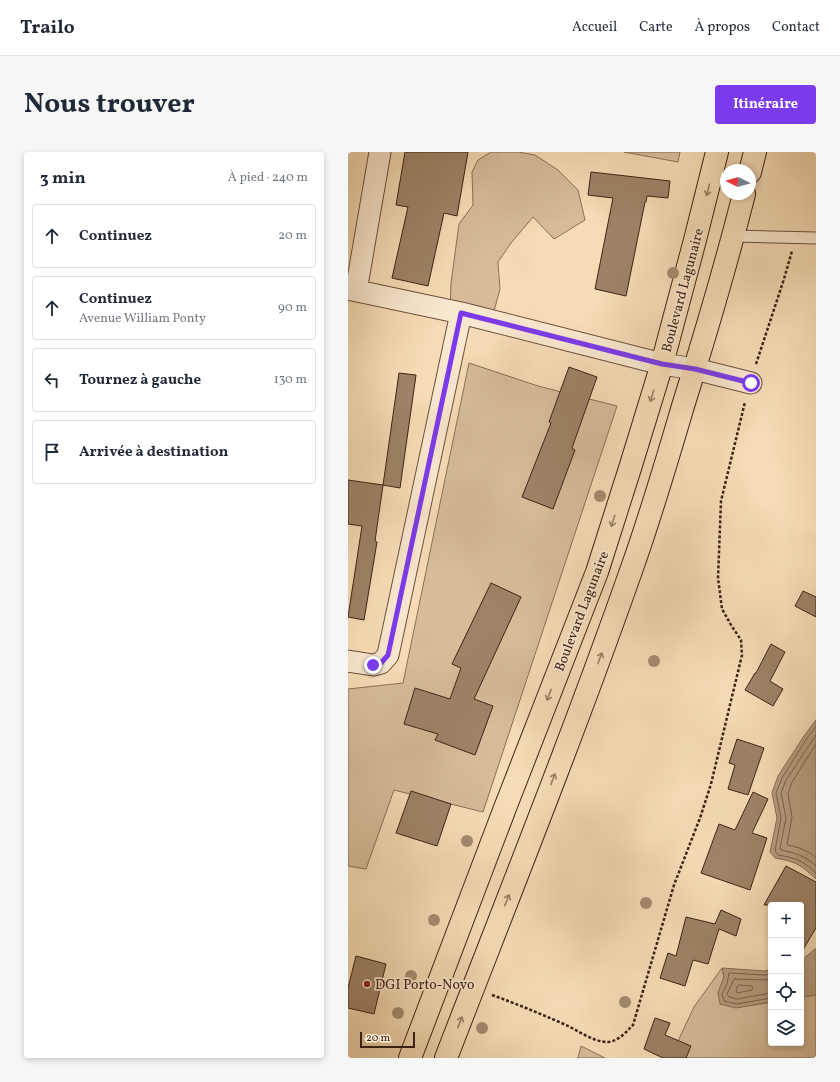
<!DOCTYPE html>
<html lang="fr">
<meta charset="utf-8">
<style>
:root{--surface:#fff;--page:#f6f6f7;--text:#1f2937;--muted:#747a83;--line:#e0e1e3;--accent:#7c3aed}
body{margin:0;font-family:Vollkorn,serif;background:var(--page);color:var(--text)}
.controls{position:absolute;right:12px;bottom:12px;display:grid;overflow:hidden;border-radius:4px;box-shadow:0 2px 6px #0003}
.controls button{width:36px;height:36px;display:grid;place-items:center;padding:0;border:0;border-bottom:1px solid var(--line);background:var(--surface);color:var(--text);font:20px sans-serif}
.compass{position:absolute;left:372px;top:12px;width:36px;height:36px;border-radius:50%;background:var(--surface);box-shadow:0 2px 6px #0003;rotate:275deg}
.scale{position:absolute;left:12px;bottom:10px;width:55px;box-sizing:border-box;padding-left:4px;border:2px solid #3e2213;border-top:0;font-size:11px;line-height:14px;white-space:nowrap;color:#3e2213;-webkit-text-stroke:3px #f9e8d0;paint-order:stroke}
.stop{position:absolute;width:12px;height:12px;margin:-9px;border:3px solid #7c3aed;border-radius:50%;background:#fff}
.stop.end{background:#7c3aed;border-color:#fff;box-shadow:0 1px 4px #0008}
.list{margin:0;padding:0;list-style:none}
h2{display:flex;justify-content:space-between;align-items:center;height:52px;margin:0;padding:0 16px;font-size:17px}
h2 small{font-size:13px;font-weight:400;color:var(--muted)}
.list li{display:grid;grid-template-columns:26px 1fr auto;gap:12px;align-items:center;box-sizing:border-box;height:64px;margin:0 8px 8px;padding:0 8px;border:1px solid var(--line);border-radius:4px}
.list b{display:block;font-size:15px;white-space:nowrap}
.list p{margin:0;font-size:13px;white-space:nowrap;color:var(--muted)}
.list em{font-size:13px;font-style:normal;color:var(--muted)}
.icon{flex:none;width:22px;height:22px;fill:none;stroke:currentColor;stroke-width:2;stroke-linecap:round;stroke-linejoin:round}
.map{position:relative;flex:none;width:468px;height:906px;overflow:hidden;border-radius:4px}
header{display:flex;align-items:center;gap:24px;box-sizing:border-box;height:56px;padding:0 20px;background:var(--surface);border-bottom:1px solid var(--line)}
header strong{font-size:19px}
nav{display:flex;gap:22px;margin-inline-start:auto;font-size:14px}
.intro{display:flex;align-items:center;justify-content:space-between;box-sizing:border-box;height:96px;padding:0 24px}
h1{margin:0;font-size:28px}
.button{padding:10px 18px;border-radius:4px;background:var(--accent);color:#fff;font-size:14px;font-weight:700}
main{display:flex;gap:24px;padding:0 24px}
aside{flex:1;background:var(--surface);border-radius:4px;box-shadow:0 2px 6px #0003}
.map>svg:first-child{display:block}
.green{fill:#d7bc9a;stroke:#8a6f56}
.water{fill:#b79d7f;stroke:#876c54}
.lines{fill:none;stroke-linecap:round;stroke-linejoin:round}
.shore{stroke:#7a6049;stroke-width:1}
.building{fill:#9e8368;stroke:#3e2213}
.service-casing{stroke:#6c503c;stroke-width:13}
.minor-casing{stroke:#6c503c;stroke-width:23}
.trunk-casing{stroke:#3e2213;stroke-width:24}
.path{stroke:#3e2213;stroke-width:2.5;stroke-dasharray:3 2;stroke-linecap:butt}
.service{stroke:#f9e8d0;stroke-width:11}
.minor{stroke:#f9e8d0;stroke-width:21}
.trunk{stroke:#f6dcb6;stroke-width:22}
.tree{fill:#a68b6f}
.oneway{stroke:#9a7f64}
.route{stroke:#7c3aed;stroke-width:5}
.poi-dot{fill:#8f2418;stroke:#f9e8d0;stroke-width:1.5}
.labels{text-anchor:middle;stroke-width:3.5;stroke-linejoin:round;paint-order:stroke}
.street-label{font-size:14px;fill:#3e2213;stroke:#f9e8d0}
.poi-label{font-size:14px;fill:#3e2213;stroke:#f9e8d0;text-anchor:start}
</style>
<header>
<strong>Trailo</strong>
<nav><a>Accueil</a><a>Carte</a><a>À propos</a><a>Contact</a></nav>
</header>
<div class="intro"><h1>Nous trouver</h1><a class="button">Itinéraire</a></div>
<main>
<aside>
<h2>3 min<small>À pied · 240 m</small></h2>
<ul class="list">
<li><svg class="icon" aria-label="ahead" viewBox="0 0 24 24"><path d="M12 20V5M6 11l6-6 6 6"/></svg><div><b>Continuez</b></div><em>20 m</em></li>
<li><svg class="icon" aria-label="ahead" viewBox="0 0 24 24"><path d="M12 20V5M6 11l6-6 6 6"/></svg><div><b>Continuez</b><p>Avenue William Ponty</p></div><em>90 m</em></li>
<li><svg class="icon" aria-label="left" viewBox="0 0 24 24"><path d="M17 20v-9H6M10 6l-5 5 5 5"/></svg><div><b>Tournez à gauche</b></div><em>130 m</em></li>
<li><svg class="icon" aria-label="arrive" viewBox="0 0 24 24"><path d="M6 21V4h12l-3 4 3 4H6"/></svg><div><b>Arrivée à destination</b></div></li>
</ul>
</aside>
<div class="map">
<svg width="468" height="906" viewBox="0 0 468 906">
<rect width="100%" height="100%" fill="#f6dcb6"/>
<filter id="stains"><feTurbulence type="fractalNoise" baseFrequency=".005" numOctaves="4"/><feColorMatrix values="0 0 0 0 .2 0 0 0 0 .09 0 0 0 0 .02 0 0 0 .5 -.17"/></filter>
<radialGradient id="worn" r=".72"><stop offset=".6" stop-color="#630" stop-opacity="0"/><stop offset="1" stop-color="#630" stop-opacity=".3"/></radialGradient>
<!-- green -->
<path class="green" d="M 143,0 L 170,0 L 187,3 L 210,18 L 230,38 L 237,68 L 206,87 L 185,65 L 163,91 L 150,110 L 152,137 L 145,163 L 102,159 L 103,131 L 111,72 L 125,53 L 124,20 L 130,8 Z
M 276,0 L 332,0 L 330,10 Z
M 121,211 L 190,234 L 269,254 L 135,660 L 46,638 L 18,717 L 0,714 L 0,537 L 55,531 Z
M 374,816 L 376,825 L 370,841 L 406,853 L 423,850 L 423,891 L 453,891 L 453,845 L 468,843 L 468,906 L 322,906 L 346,855 Z
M 233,894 L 257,906 L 230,906 Z"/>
<!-- water -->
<path class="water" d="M 468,568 L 468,727 C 452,712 448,710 427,706 L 422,700 L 429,666 L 424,641 L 430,624 L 456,584 Z
M 467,797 L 468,797 L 468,843 L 453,845 L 453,809 Z
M 374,816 L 417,819 L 423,817 L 423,850 L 388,856 L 372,852 L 370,841 L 376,825 Z"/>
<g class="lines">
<!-- shore -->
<path class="shore" d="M 468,575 L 459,586 L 434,626 L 428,641 L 433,666 L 427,699 L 430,703 C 448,706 454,708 468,721
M 468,583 L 438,628 L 433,641 L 438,666 L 432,696 L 433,698 C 447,701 458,704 468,714
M 468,592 L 444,630 L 440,642 L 444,665 L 439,692 L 440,693 C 450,695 461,699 468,706
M 423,822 L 417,823 L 381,821 L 379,832 L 374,842 L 376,849 L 389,852 L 423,846
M 423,827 L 417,828 L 386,827 L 379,842 L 381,845 L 389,847 L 423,841
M 391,833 L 404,834 L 405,836 L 404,838 L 389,841 L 388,838 Z"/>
</g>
<!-- building -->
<path class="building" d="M 57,0 L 120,0 L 109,64 L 96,61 L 80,134 L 44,126 L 60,55 L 48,53 Z
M 243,20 L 322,29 L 320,46 L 299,44 L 298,50 L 297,50 L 278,144 L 247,137 L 265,46 L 240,43 Z
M 221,215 L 249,225 L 224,296 L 227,298 L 205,357 L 174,345 L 203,271 L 201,270 Z
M 51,221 L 68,223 L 52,336 L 35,333 Z
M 0,328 L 35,333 L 27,389 L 29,390 L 16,468 L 0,465 L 14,374 L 0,372 Z
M 143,431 L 173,445 L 126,547 L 145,554 L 127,603 L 87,588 L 90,582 L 56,572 L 67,536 L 102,547 L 113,516 L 104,512 Z
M 455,439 L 468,445 L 468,465 L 447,454 Z
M 423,492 L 437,500 L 422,529 L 435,537 L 425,554 L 397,538 L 407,521 L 408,521 Z
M 389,587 L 416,596 L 400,643 L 380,637 L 387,613 L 381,611 Z
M 63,639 L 103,652 L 89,694 L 48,681 Z
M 405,640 L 420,647 L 404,681 L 419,686 L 402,738 L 353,721 L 371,672 L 387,678 Z
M 438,714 L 468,730 L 468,776 L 453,801 L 453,753 L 416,753 Z
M 373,758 L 393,767 L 388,784 L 371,777 L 360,812 L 345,808 L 337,834 L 312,826 L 320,801 L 328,804 L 338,765 L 367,772 Z
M 8,804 L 38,812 L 26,862 L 0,856 L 0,836 Z
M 307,866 L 322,871 L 317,883 L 343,894 L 338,906 L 315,906 L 296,897 Z"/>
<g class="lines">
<defs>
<path id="service" d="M 385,84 L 468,86"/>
<path id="minor" d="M 0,137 L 113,161 L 314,212 L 347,217 L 403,231
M 8,139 L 32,0
M 0,509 L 25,513 L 33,511 L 40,503 L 113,161"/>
<path id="trunk" d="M 402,20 L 407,0
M 62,906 L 157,656 L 249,420 L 283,313 L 314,212 L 347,88 L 369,0
M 98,906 C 161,743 226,581 284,416 C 303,363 319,308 335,254 C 357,184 378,113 396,42"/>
</defs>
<!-- service casing -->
<use href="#service" class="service-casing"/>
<!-- minor casing -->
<use href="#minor" class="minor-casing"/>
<!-- trunk casing -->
<use href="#trunk" class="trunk-casing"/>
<!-- path -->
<path class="path" d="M 408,212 L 436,127 L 444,99
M 144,843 C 169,852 193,862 218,873 C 231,879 245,890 260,890 C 271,889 278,880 285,873 L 326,733 L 352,666 L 363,632 L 394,503 L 393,488 L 383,473 L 374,457 L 370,426 L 373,349 L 397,250"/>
<!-- service -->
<use href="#service" class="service"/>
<!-- minor -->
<use href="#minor" class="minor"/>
<!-- trunk -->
<use href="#trunk" class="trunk"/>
</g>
<!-- trees -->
<g class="tree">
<circle cx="325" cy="121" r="6"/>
<circle cx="252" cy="344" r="6"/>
<circle cx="306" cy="509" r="6"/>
<circle cx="119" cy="689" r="6"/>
<circle cx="298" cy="751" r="6"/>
<circle cx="86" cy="768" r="6"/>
<circle cx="63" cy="824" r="6"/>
<circle cx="277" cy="850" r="6"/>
<circle cx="50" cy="861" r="6"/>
<circle cx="134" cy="876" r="6"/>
</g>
<!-- one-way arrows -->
<defs><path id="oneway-shaft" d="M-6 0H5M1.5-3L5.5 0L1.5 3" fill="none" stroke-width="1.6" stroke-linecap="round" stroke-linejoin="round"/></defs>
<g class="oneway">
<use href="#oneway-shaft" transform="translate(360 38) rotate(104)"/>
<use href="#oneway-shaft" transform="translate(304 244) rotate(107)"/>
<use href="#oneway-shaft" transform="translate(265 369) rotate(108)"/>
<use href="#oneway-shaft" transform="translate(252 506) rotate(-70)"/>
<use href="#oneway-shaft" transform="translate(201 543) rotate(111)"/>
<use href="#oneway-shaft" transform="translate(205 627) rotate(-69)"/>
<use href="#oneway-shaft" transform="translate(159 748) rotate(-69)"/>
<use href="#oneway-shaft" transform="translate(112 870) rotate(-69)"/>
</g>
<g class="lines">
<!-- route -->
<path class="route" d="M 25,513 L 33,511 L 40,503 L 113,161 L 314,212 L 347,217 L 403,231"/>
</g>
<!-- markers -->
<circle class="poi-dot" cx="19" cy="832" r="4"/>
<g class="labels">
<!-- street labels -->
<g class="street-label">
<text transform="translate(334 138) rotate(-75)" y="5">Boulevard Lagunaire</text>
<text transform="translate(233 459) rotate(-69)" y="5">Boulevard Lagunaire</text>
</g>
<!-- poi labels -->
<g class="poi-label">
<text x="27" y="837">DGI Porto-Novo</text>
</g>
</g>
<rect width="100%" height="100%" filter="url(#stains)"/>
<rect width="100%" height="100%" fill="url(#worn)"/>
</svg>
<div class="controls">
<button>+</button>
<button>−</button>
<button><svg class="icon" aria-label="locate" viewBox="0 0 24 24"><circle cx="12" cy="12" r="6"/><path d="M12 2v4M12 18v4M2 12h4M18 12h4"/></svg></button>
<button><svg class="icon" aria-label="layers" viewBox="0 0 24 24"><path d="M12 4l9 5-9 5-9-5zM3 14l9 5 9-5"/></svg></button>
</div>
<svg class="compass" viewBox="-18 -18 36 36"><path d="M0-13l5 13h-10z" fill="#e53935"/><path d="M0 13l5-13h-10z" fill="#747a83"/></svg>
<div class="scale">20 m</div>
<div class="stop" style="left:403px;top:231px"></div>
<div class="stop end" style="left:25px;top:513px"></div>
</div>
</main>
